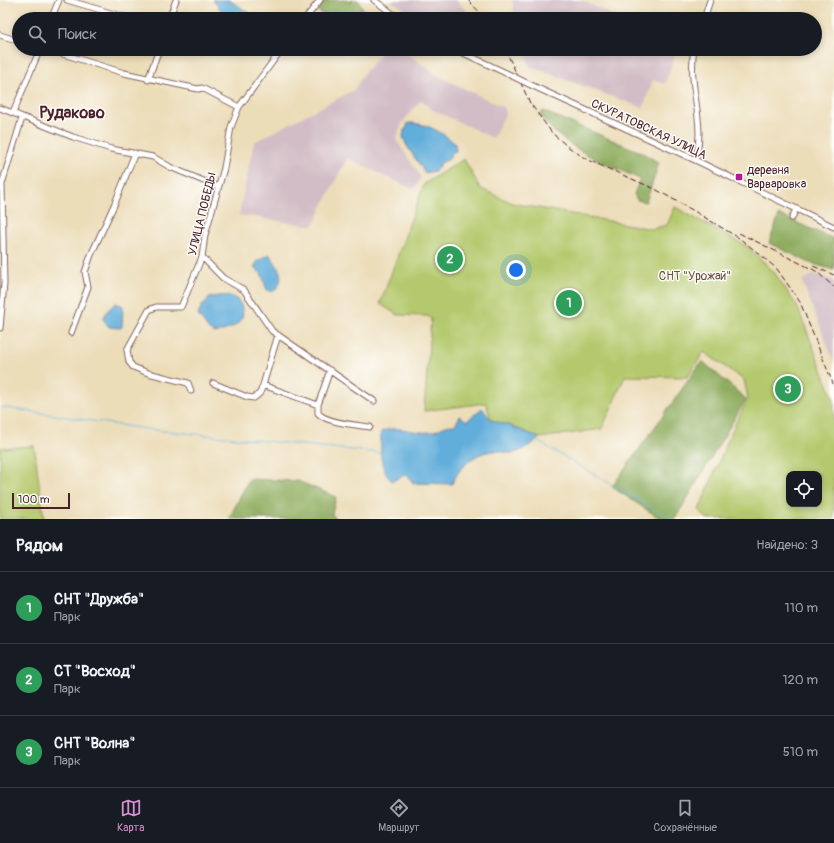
<!DOCTYPE html>
<html lang="ru">
<meta charset="utf-8">
<style>
:root{--surface:#171b24;--page:#20242c;--text:#f1f3f6;--muted:#9ea1a6;--line:#363941;--accent:#d690ce}
body{margin:0;font-family:Pangolin,sans-serif;background:var(--page);color:var(--text)}
.controls{position:absolute;right:12px;bottom:12px;display:grid;overflow:hidden;border-radius:8px;box-shadow:0 2px 6px #0003}
.controls button{width:36px;height:36px;display:grid;place-items:center;padding:0;border:0;border-bottom:1px solid var(--line);background:var(--surface);color:var(--text);font:20px sans-serif}
.scale{position:absolute;left:12px;bottom:10px;width:58px;box-sizing:border-box;padding-left:4px;border:2px solid #4a1f2b;border-top:0;font-size:11px;line-height:14px;white-space:nowrap;color:#4a1f2b;-webkit-text-stroke:3px #fdfcf7;paint-order:stroke}
.you{position:absolute;left:516px;top:270px;width:14px;height:14px;margin:-10px;border:3px solid #fff;border-radius:50%;background:#1a73e8;box-shadow:0 0 0 6px #1a73e833}
.badge{display:grid;place-items:center;width:26px;height:26px;border-radius:50%;background:var(--accent);color:#fff;font-size:13px;font-weight:700}
.pin{position:absolute;translate:-50% -50%;border:2px solid #fff;box-shadow:0 1px 4px #0006}
.list{margin:0;padding:0;list-style:none}
h2{display:flex;justify-content:space-between;align-items:center;height:52px;margin:0;padding:0 16px;font-size:17px}
h2 small{font-size:13px;font-weight:400;color:var(--muted)}
.list li{display:grid;grid-template-columns:26px 1fr auto;gap:12px;align-items:center;box-sizing:border-box;height:72px;padding:0 16px;border-top:1px solid var(--line)}
.list b{display:block;font-size:15px;white-space:nowrap}
.list p{margin:0;font-size:13px;white-space:nowrap;color:var(--muted)}
.list em{font-size:13px;font-style:normal;color:var(--muted)}
.icon{flex:none;width:22px;height:22px;fill:none;stroke:currentColor;stroke-width:2;stroke-linecap:round;stroke-linejoin:round}
.map{position:relative;flex:none;width:834px;height:519px;overflow:hidden}
.search{position:absolute;background:var(--surface);box-shadow:0 2px 6px #0003;left:12px;right:12px;top:12px;height:44px;display:flex;align-items:center;gap:10px;box-sizing:border-box;padding:0 14px;border-radius:22px;color:var(--muted);font-size:15px}
.sheet{height:268px;background:var(--surface)}
nav{display:flex;justify-content:space-around;align-items:center;box-sizing:border-box;height:56px;border-top:1px solid var(--line);background:var(--surface);font-size:11px;color:var(--muted)}
nav a{display:grid;justify-items:center;gap:2px}
nav .on{color:var(--accent)}
.map>svg:first-child{display:block}
.industrial{fill:#d2bdc6}
.green{fill:#b4c96d;stroke:#7f744c;fill-rule:evenodd}
.forest{fill:#8fad60;stroke:#6c6646}
.water{fill:#62aedb;stroke:#566683}
.lines{fill:none;stroke-linecap:round;stroke-linejoin:round}
.stream{stroke:#62aedb;stroke-width:1}
.minor-casing{stroke:#83625d;stroke-width:7}
.minor{stroke:#fff;stroke-width:5}
.rail{stroke:#4a1f2b;stroke-width:1;stroke-dasharray:6 3;stroke-linecap:butt}
.minor-bridge-casing{stroke:#83625d;stroke-width:7;stroke-linecap:butt}
.minor-bridge{stroke:#fff;stroke-width:5}
.poi-dot{fill:#b5179e;stroke:#fdfcf7;stroke-width:1.5}
.labels{text-anchor:middle;stroke-width:3;stroke-linejoin:round;paint-order:stroke}
.street-label{font-size:12px;fill:#4a1f2b;stroke:#fdfcf7}
.poi-label{font-size:12px;fill:#4a1f2b;stroke:#fdfcf7;text-anchor:start}
.park-label{font-size:12px;fill:#6a523f;stroke:#fdfcf7}
.district-label{font-size:16px;font-weight:bold;fill:#4a1f2b;stroke:#fdfcf7}
</style>
<div class="map">
<svg width="834" height="519" viewBox="0 0 834 519">
<rect width="100%" height="100%" fill="#fdfcf7"/>
<filter id="ink" filterUnits="userSpaceOnUse"><feTurbulence type="fractalNoise" baseFrequency=".025" numOctaves="2"/><feDisplacementMap in="SourceGraphic" scale="8" xChannelSelector="R" yChannelSelector="G"/><feConvolveMatrix kernelMatrix="1 2 1 2 8 2 1 2 1" color-interpolation-filters="sRGB"/></filter>
<filter id="wash" filterUnits="userSpaceOnUse"><feTurbulence type="fractalNoise" baseFrequency=".012" numOctaves="4" result="noise"/><feDisplacementMap in="SourceGraphic" scale="16" xChannelSelector="R" yChannelSelector="G"/><feGaussianBlur stdDeviation="0.9" result="paint"/><feColorMatrix in="noise" values="0 0 0 0 0 0 0 0 0 0 0 0 0 0 0 0 0 1.4 0 .05"/><feComposite in="paint" operator="in"/></filter>
<g filter="url(#wash)">
<rect width="100%" height="100%" fill="#ecddb9"/>
<!-- industrial -->
<path class="industrial" d="M 389,0 L 456,0 L 470,14 L 465,19 L 421,19 Z
M 512,0 L 581,0 L 621,19 L 516,19 Z
M 384,49 L 401,49 L 440,77 L 505,108 L 505,114 L 493,138 L 431,109 L 421,100 L 402,123 L 396,140 L 421,177 L 414,190 L 347,158 L 313,226 L 239,215 L 254,142 L 354,90 L 364,73 Z
M 525,49 L 677,49 L 665,84 L 653,80 L 643,108 L 529,66 Z
M 814,274 L 834,281 L 834,362 L 802,281 Z"/>
<!-- green -->
<path class="green" d="M 464,159 L 480,188 L 512,203 L 652,229 L 667,225 L 675,207 L 748,247 L 774,272 L 797,306 L 834,400 L 834,519 L 707,519 L 699,510 L 730,435 L 748,398 L 744,380 L 704,352 L 687,377 L 625,376 L 602,429 L 540,438 L 511,426 L 491,420 L 486,403 L 424,411 L 431,318 L 427,316 L 398,315 L 380,304 L 424,184 ZM 789,474 L 819,474 L 819,504 L 789,504 Z
M 34,446 L 44,519 L 0,519 L 0,448 Z"/>
<!-- forest -->
<path class="forest" d="M 325,0 L 346,0 L 352,3 L 350,0 L 358,0 L 369,19 L 331,19 L 318,11 Z
M 543,111 L 643,153 L 659,163 L 646,202 L 637,200 L 634,194 L 640,179 C 603,162 564,149 540,115 Z
M 779,215 L 834,239 L 834,270 L 810,263 L 769,243 Z
M 702,361 L 746,399 L 675,519 L 661,519 L 612,487 Z
M 249,479 L 298,481 L 336,497 L 332,514 L 336,519 L 229,519 Z"/>
<!-- water -->
<path class="water" d="M 213,0 L 229,0 L 259,19 L 228,19 Z
M 408,123 C 425,123 442,131 455,144 L 456,151 L 451,153 L 449,159 L 441,163 L 435,171 L 425,173 L 407,146 L 403,137 L 404,130 L 406,129 Z
M 269,254 C 278,266 288,279 273,292 L 267,290 L 261,273 L 254,267 L 258,261 Z
M 217,296 C 221,296 226,295 230,296 C 240,298 247,312 240,321 C 235,328 223,331 215,333 L 209,330 L 198,315 L 202,305 L 206,303 L 209,298 Z
M 116,303 L 123,306 L 122,327 L 120,328 L 109,327 L 103,319 L 107,311 Z
M 482,408 L 491,420 L 511,426 L 540,438 C 532,444 523,451 513,453 C 508,454 502,451 497,451 C 477,450 459,467 452,484 L 413,483 L 407,474 L 392,481 C 378,468 381,451 381,432 C 398,423 417,436 434,431 C 444,428 443,425 455,425 L 460,416 L 467,421 Z"/>
<g class="lines">
<!-- stream -->
<path class="stream" d="M 0,407 L 146,429 L 382,453
M 537,441 L 671,519"/>
</g>
</g>
<g filter="url(#ink)">
<g class="lines">
<defs>
<path id="minor" d="M 67,0 L 131,19
M 374,0 L 400,19
M 51,19 L 59,0
M 169,19 L 176,0
M 305,19 L 320,0
M 704,19 L 710,0
M 0,35 L 19,41
M 47,49 L 124,73 L 198,89 L 202,88 L 239,107
M 455,49 L 506,73
M 694,49 C 687,87 707,123 695,160
M 148,80 L 159,49
M 533,86 L 695,160 L 834,227
M 0,108 L 73,137 L 111,149 L 153,157 L 170,167 L 218,187
M 13,113 L 40,49
M 792,218 L 796,209
M 202,257 L 223,278 L 244,290 L 272,331 L 374,401
M 0,328 L 4,284 L 2,184 L 22,118
M 71,333 L 88,287 L 85,272 L 91,255 L 115,203 L 135,153
M 330,370 L 318,405 L 318,413 C 326,423 357,425 370,427
M 213,383 L 247,397 L 254,398 L 260,393 L 263,385 L 318,405
M 263,385 L 278,335
M 191,391 L 188,383 L 148,373 L 133,367 L 129,362 L 127,350 L 149,310 L 156,307 L 181,307 L 202,257 L 205,235 L 224,168 L 231,127 L 239,107 L 282,49"/>
</defs>
<!-- minor casing -->
<use href="#minor" class="minor-casing"/>
<!-- minor -->
<use href="#minor" class="minor"/>
<!-- rail -->
<path class="rail" d="M 468,0 L 486,19
M 505,49 L 530,103 L 552,133 L 567,146 L 586,159 L 655,189 L 694,211 L 739,238 L 762,256 L 777,269 L 800,302 L 834,386
M 739,233 L 816,271 L 834,287
M 813,266 L 834,275"/>
<defs>
<path id="minor-bridge" d="M 506,73 L 533,86"/>
</defs>
<!-- minor-bridge casing -->
<use href="#minor-bridge" class="minor-bridge-casing"/>
<!-- minor-bridge -->
<use href="#minor-bridge" class="minor-bridge"/>
</g>
</g>
<!-- markers -->
<rect class="poi-dot" x="735" y="173" width="8" height="8" rx="2"/>
<g class="labels">
<!-- street labels -->
<g class="street-label">
<text transform="translate(649 129) rotate(25)" y="4">СКУРАТОВСКАЯ УЛИЦА</text>
<text transform="translate(202 214) rotate(-76)" y="4">УЛИЦА ПОБЕДЫ</text>
</g>
<!-- poi labels -->
<g class="poi-label">
<text x="747" y="174">деревня<tspan x="747" dy="14">Варваровка</tspan></text>
</g>
<!-- park labels -->
<g class="park-label">
<text x="695" y="280">СНТ "Урожай"</text>
</g>
<!-- district labels -->
<g class="district-label">
<text x="72" y="118">Рудаково</text>
</g>
</g>
</svg>
<div class="controls">
<button><svg class="icon" aria-label="locate" viewBox="0 0 24 24"><circle cx="12" cy="12" r="6"/><path d="M12 2v4M12 18v4M2 12h4M18 12h4"/></svg></button>
</div>
<div class="scale">100 m</div>
<div class="you"></div>
<div class="pin badge" style="left:569px;top:303px;background:#2e9e5b">1</div>
<div class="pin badge" style="left:450px;top:259px;background:#2e9e5b">2</div>
<div class="pin badge" style="left:788px;top:389px;background:#2e9e5b">3</div>
<div class="search"><svg class="icon" aria-label="search" viewBox="0 0 24 24"><circle cx="10" cy="10" r="6"/><path d="M15 15l6 6"/></svg>Поиск</div>
</div>
<section class="sheet">
<h2>Рядом<small>Найдено: 3</small></h2>
<ul class="list">
<li><span class="badge" style="background:#2e9e5b">1</span><div><b>СНТ &quot;Дружба&quot;</b><p>Парк</p></div><em>110 m</em></li>
<li><span class="badge" style="background:#2e9e5b">2</span><div><b>СТ &quot;Восход&quot;</b><p>Парк</p></div><em>120 m</em></li>
<li><span class="badge" style="background:#2e9e5b">3</span><div><b>СНТ &quot;Волна&quot;</b><p>Парк</p></div><em>510 m</em></li>
</ul>
</section>
<nav>
<a class="on"><svg class="icon" aria-label="map" viewBox="0 0 24 24"><path d="M3 6l6-2 6 2 6-2v14l-6 2-6-2-6 2zM9 4v14M15 6v14"/></svg>Карта</a>
<a><svg class="icon" aria-label="directions" viewBox="0 0 24 24"><path d="M12 3l9 9-9 9-9-9zM9 14v-3h6M13 9l2 2-2 2"/></svg>Маршрут</a>
<a><svg class="icon" aria-label="saved" viewBox="0 0 24 24"><path d="M7 4h10v16l-5-4-5 4z"/></svg>Сохранённые</a>
</nav>
